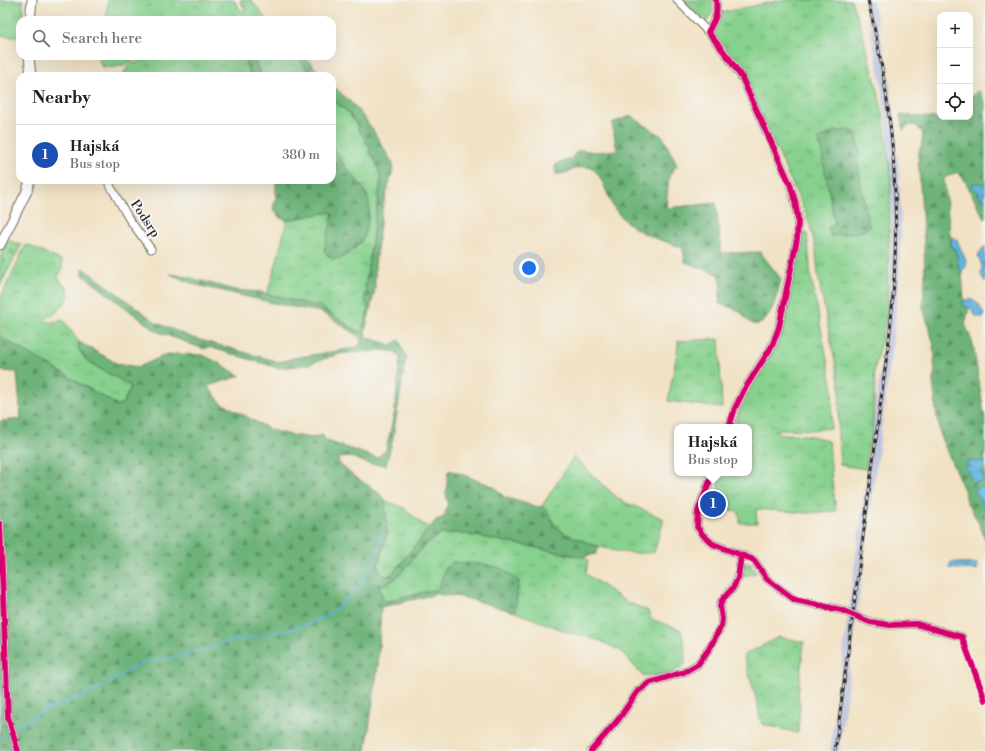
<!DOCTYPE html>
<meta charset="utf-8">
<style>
:root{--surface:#fff;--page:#f6f6f6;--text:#202124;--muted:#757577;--line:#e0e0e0;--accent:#c8321e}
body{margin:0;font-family:"Libre Bodoni",serif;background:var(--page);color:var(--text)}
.controls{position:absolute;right:12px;top:12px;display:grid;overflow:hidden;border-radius:8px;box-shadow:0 4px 16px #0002}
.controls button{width:36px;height:36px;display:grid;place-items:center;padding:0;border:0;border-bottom:1px solid var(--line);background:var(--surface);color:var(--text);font:20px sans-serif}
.you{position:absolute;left:529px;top:268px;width:14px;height:14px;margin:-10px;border:3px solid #fff;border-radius:50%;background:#1a73e8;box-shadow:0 0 0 6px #1a73e833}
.badge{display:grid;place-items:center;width:26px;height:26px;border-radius:50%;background:var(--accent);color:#fff;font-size:13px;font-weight:700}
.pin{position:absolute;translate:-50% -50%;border:2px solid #fff;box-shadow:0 1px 4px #0006}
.popup{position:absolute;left:674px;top:424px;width:78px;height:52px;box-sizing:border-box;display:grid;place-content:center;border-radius:8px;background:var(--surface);filter:drop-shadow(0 1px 3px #0005);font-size:13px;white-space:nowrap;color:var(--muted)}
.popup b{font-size:15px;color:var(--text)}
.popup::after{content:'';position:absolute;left:50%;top:100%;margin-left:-8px;border:8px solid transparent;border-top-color:var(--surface)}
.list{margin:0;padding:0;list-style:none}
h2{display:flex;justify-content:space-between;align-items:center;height:52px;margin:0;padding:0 16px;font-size:17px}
h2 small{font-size:13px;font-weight:400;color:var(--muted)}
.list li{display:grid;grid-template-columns:26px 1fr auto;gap:12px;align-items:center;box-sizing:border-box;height:60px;padding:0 16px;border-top:1px solid var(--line)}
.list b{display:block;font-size:15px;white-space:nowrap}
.list p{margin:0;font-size:13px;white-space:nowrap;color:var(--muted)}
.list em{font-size:13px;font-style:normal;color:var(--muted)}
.icon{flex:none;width:22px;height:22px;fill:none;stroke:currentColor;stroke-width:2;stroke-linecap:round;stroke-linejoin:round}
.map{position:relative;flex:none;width:985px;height:751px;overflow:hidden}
.search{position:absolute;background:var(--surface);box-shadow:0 4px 16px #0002;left:16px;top:16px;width:320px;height:44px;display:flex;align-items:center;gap:10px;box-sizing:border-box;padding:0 14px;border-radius:12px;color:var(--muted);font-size:15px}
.panel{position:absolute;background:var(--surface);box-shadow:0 4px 16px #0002;left:16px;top:72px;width:320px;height:112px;border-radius:12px}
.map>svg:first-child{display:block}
.industrial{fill:#bec2dd}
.grass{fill:url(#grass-tufts);stroke:#597e5c;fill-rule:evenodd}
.forest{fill:url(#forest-firs);stroke:#4c6f52}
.cemetery{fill:url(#cemetery-stones);stroke:#597e5c}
.water{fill:url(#water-ripples);stroke:#467084}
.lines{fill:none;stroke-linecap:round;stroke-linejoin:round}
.stream{stroke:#62b5de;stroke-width:1.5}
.minor-casing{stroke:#706b61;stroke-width:9}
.major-casing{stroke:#706b61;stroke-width:11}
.minor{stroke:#fff;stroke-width:7}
.major{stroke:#fff;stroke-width:9}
.rail-casing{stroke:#2b2b2b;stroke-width:3}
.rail{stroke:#f6f6f2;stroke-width:1.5;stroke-dasharray:4.5;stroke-linecap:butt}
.cycleway-casing{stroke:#f6f6f2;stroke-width:8}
.cycleway{stroke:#d6006c;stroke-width:6}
.labels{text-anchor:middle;stroke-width:4;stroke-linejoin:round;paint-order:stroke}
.street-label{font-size:13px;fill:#2b2b2b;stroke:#f6f6f2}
</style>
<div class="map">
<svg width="985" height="751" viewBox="0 0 985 751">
<defs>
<pattern id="grass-tufts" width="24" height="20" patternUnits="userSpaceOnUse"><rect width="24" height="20" fill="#87d18e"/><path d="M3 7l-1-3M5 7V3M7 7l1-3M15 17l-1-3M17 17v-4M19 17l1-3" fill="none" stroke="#6faa74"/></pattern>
<pattern id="forest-firs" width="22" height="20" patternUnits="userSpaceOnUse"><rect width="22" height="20" fill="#6db379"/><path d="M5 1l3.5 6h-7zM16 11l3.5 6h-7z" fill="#5a9263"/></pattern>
<pattern id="cemetery-stones" width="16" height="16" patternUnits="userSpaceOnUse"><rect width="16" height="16" fill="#87d18e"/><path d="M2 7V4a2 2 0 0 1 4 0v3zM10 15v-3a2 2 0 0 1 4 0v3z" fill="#6faa74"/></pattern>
<pattern id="water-ripples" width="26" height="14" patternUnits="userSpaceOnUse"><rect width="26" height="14" fill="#62b5de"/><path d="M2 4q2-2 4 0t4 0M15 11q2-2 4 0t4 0" fill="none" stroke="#5193b4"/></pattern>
</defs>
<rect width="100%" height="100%" fill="#f6f6f2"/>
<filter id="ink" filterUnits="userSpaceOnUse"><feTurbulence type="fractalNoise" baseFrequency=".025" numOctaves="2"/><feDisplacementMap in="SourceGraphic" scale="8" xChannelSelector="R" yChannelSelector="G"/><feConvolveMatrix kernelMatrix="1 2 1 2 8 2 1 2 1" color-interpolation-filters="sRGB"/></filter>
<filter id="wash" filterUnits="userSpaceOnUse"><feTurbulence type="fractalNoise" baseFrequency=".012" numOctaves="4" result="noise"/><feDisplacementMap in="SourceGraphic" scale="16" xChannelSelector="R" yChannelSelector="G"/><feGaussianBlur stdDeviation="0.9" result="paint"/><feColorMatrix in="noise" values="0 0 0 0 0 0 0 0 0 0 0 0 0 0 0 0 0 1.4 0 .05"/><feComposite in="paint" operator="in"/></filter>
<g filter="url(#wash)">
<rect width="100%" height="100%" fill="#f1e2c5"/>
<!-- industrial -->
<path class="industrial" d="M 864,0 L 873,0 L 889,76 L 895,123 L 900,191 L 901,236 L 899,283 L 894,331 L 839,751 L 830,751 L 886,330 L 890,283 L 892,215 L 889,144 L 880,77 Z"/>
<!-- grass -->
<path class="grass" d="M 0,0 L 23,0 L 23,20 L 20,20 L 20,37 L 18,38 L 0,35 Z
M 108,0 L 234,0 L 242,12 L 245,10 L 240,0 L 251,0 L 267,20 L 106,20 Z
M 683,0 L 712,0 C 713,9 713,15 706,22 L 701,21 Z
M 781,0 L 851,0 L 859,22 L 878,91 L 885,128 L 891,174 L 887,315 L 874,371 L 875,386 L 872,435 L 868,448 L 866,469 L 840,465 L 838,434 L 840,387 L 818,276 L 816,251 L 811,228 L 805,212 L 736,60 L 714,37 L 712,31 L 718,21 L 720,13 ZM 849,130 L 856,133 L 860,153 L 857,160 L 864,231 L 831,236 L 828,227 L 835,225 Z
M 98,56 L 143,56 C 130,62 117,70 102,67 L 99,61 Z
M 156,56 L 243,56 L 251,76 L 124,76 L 124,73 L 129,65 Z
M 253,56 L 297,56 L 312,76 L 261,76 Z
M 332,99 L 348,112 L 357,125 L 359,131 L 365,139 L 370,148 L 370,153 L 375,160 L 381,178 L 366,281 L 365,301 L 368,306 L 367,316 L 362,331 L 359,332 L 320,307 L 267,294 L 277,261 L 287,220 L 331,212 L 333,214 L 324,251 L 341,259 L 358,245 L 364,237 L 365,189 L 345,167 L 332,144 Z
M 807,233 L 811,277 L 833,390 L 831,428 L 811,430 L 781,429 L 775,430 L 780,434 C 797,434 814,434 829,442 L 832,481 L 836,511 L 807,513 L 756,509 L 757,523 L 740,523 C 740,508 737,513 726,508 C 724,507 721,504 719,501 L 718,473 L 749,473 L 749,427 L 733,427 L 751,386 L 779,340 L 784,326 L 791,284 L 798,257 L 802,235 Z
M 28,245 L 62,261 L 62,270 L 58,277 L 62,284 L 66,286 L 69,294 C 66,301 62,309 55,313 C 51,316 47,316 45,321 C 50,323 58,320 64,321 L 79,342 L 79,350 L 88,362 L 131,386 L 123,403 L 117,405 L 2,338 L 0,335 L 0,299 L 25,246 Z
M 719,339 L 722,408 L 668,401 L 678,347 L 678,341 Z
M 574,456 L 592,475 L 620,500 L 664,519 L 654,552 C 628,556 601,549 577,538 C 572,537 567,535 563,532 C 553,526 550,514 542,506 Z
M 385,500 L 404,508 L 421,523 L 431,528 L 392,574 L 387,576 L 382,575 L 378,570 L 378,566 L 387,534 Z
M 453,533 L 471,535 L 583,557 L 588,560 L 586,574 L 625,601 L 648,611 L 651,619 L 681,630 L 685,650 L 685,664 C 676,675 655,676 642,675 L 621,651 L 601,641 L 568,632 L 515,612 L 519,581 L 465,564 L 453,562 L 446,567 L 438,589 L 384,602 L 379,586 L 392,581 L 399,575 L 424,546 L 440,535 Z
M 742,561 L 751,563 L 753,565 L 750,566 L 750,569 L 754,568 L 756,573 L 740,577 L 741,572 L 745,571 L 746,569 L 743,566 Z
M 779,637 L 804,642 L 798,696 L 800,706 L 798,733 L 762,724 L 759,715 L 758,705 L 744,657 L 744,655 Z"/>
<!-- forest -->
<path class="forest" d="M 243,56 L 253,56 L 261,76 L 251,76 Z
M 297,56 L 304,56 L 323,76 L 312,76 Z
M 332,85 L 355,106 L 371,127 L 393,164 L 393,170 L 382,210 L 375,264 L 375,289 L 365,332 L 366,337 L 391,345 L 399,340 L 407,359 L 405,363 L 393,438 L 386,465 L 370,464 L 351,457 L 338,458 L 339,463 L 351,474 L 379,493 L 385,500 L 387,534 L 378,566 L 379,570 L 382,575 L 387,576 L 392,574 L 436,520 L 444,517 L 448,503 L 446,494 L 448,471 L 453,471 L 495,487 L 504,497 L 530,505 L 538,507 L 542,506 L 549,513 L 554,525 L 563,533 L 599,547 L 596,554 L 583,557 L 471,535 C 461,534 449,531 440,535 C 421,542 410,567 393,580 C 389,583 384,584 379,586 L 384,602 L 438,589 L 446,567 L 453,562 L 482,564 L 501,568 L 519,581 L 515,612 L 462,597 L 437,594 L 381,607 L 378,665 L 366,751 L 0,751 L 0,421 L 21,419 L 17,372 L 0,371 L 0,335 L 2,338 L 117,405 L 123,403 L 131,386 L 88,362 L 79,350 L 79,342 L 118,364 L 139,367 L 163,356 L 176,354 L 203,355 L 221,364 L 240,376 L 208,386 L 220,402 L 271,430 L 291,435 L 312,438 L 322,435 L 327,441 L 377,458 L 386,450 L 395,410 L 400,356 L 395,352 L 383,350 L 339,354 L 305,365 L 278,368 L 209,347 L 204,349 L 156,331 L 83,275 L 83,268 L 157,323 L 193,338 L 279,362 L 294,358 L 355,348 L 360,345 L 361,340 L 359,336 L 321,312 L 282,305 L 193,284 L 170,274 L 188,277 L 234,290 L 261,292 L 267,294 L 320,307 L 359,332 L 362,331 L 367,316 L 368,306 L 365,301 L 366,281 L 381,178 L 375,160 L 370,153 L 370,148 L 365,139 L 359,131 L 357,125 L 348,112 L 332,99 Z
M 979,90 L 985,102 L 985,184 L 976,183 C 976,190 978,198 985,200 L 985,220 L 965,181 L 958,172 L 944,178 L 951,243 L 957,255 L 958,267 L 962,271 L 964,300 L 963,305 L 969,308 L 965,324 L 973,344 L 985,420 L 985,539 L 978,521 L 967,503 L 964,490 L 941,438 L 936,410 L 933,380 L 935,370 L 934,363 L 935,355 L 933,349 L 934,345 L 923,307 L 925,277 L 924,241 L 918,154 L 922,144 L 923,133 L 915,125 L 908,126 L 903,130 L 900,115 L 935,118 L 970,117 L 970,98 Z
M 631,116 L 663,137 L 677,165 L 669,176 L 666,208 L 716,203 L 721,253 L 760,252 L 781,279 C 778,291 770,332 751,323 C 746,321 744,314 740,312 C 734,308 726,306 719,304 L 721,281 L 718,274 L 685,262 L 683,248 C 659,239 633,233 617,212 C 607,201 603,170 588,167 C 577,165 567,175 556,174 L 555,166 L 558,163 L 571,159 L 577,151 L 582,150 L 595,152 L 617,150 L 612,123 Z
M 849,130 L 856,133 L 860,153 L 857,160 L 869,227 L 864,231 L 831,236 L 828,227 L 835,225 L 819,139 L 835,131 Z
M 332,144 C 337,151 341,160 346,168 C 363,190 375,194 367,225 C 365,234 363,241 356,247 C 348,254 344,259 332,259 L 324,251 L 333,214 L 331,212 L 287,220 L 280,218 L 273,209 L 276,196 L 276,180 L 332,180 Z"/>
<!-- cemetery -->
<path class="cemetery" d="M 7,240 L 21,245 L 0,286 L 0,258 Z"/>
<!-- water -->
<path class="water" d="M 976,183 L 985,184 L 985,200 L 983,200 L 976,190 L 973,188 L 972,185 Z
M 952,237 L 957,240 L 966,261 L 966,267 L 962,271 L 958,267 L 957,255 L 951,244 Z
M 985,246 L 985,282 L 981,275 L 982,266 L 978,256 L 980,252 Z
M 969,299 C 980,300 979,308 985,315 L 984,317 C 976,317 974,317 972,309 L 963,305 L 962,302 Z
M 969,461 L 985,462 L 985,467 L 982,470 L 981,473 L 984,478 L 981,482 L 974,483 L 965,468 Z
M 984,485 L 985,486 L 985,511 C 982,503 977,498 975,490 Z
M 951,562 L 978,564 L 977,570 L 949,568 Z"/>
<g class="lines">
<!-- stream -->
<path class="stream" d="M 13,729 L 43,711 L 82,696 L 105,686 L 130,669 L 145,662 L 184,655 L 229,642 L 301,627 L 326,616 L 340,606 L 364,580 L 378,550 L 382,531
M 0,738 L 10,731"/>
</g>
</g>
<g filter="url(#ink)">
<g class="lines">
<defs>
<path id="minor" d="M 677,0 L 708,32 L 728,57 L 742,78 L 790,184 L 795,201 L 798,220 L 797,239 L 779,327 L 772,346 L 744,390 L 735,408 L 729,427
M 708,32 C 715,20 718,15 716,0
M 107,180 L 129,219 L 151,249
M 713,473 L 698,511 L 697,527 L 703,535 L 713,544 L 754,560 L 767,579 L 795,600 L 841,610 L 870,622 L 890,625 L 916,624 L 962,637
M 0,524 L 8,717 L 18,751
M 591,751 L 618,720 L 638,691 L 649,683 L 684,672 L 698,664 L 709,649 L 721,626 L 722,619 L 720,606 L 722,600 L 733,588 L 738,578 L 741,555"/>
<path id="major" d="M 30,20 L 32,0
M 29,56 L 31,76
M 0,245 L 27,191 L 30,180"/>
</defs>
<!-- minor casing -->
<use href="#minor" class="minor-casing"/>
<!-- major casing -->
<use href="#major" class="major-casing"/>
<!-- minor -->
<use href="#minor" class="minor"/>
<!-- major -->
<use href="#major" class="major"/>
<defs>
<path id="rail" d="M 835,751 L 890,331 C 902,215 895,113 868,0"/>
</defs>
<!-- rail casing -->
<use href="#rail" class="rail-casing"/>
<!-- rail -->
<use href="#rail" class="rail"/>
<defs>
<path id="cycleway" d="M 716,0 C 718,15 715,20 708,32 L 728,57 L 742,78 L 790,184 L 795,201 L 798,220 L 797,239 L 779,327 L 772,346 L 744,390 L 735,408 L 729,427
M 713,473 L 698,511 L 697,527 L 703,535 L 713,544 L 754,560 L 767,579 L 795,600 L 841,610 L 870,622 L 890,625 L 916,624 L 962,637 L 985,700
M 0,524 L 8,717 L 18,751
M 591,751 L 618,720 L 638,691 L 649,683 L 684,672 L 698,664 L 709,649 L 721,626 L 722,619 L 720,606 L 722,600 L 733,588 L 738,578 L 741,555"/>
</defs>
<!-- cycleway casing -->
<use href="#cycleway" class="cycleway-casing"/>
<!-- cycleway -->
<use href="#cycleway" class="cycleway"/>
</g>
</g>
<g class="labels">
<!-- street labels -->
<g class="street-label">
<text transform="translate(146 218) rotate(56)" y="5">Podsrp</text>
</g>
</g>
</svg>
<div class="controls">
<button>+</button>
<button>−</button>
<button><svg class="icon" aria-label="locate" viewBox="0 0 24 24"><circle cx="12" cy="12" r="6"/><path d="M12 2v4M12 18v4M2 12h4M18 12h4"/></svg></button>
</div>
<div class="you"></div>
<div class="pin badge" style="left:713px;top:504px;background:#1a4fb4">1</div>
<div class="popup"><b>Hajská</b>Bus stop</div>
<div class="search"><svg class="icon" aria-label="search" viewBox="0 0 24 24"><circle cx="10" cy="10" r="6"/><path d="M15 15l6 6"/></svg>Search here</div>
<section class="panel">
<h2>Nearby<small></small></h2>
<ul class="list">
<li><span class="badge" style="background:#1a4fb4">1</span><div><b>Hajská</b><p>Bus stop</p></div><em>380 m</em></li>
</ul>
</section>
</div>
